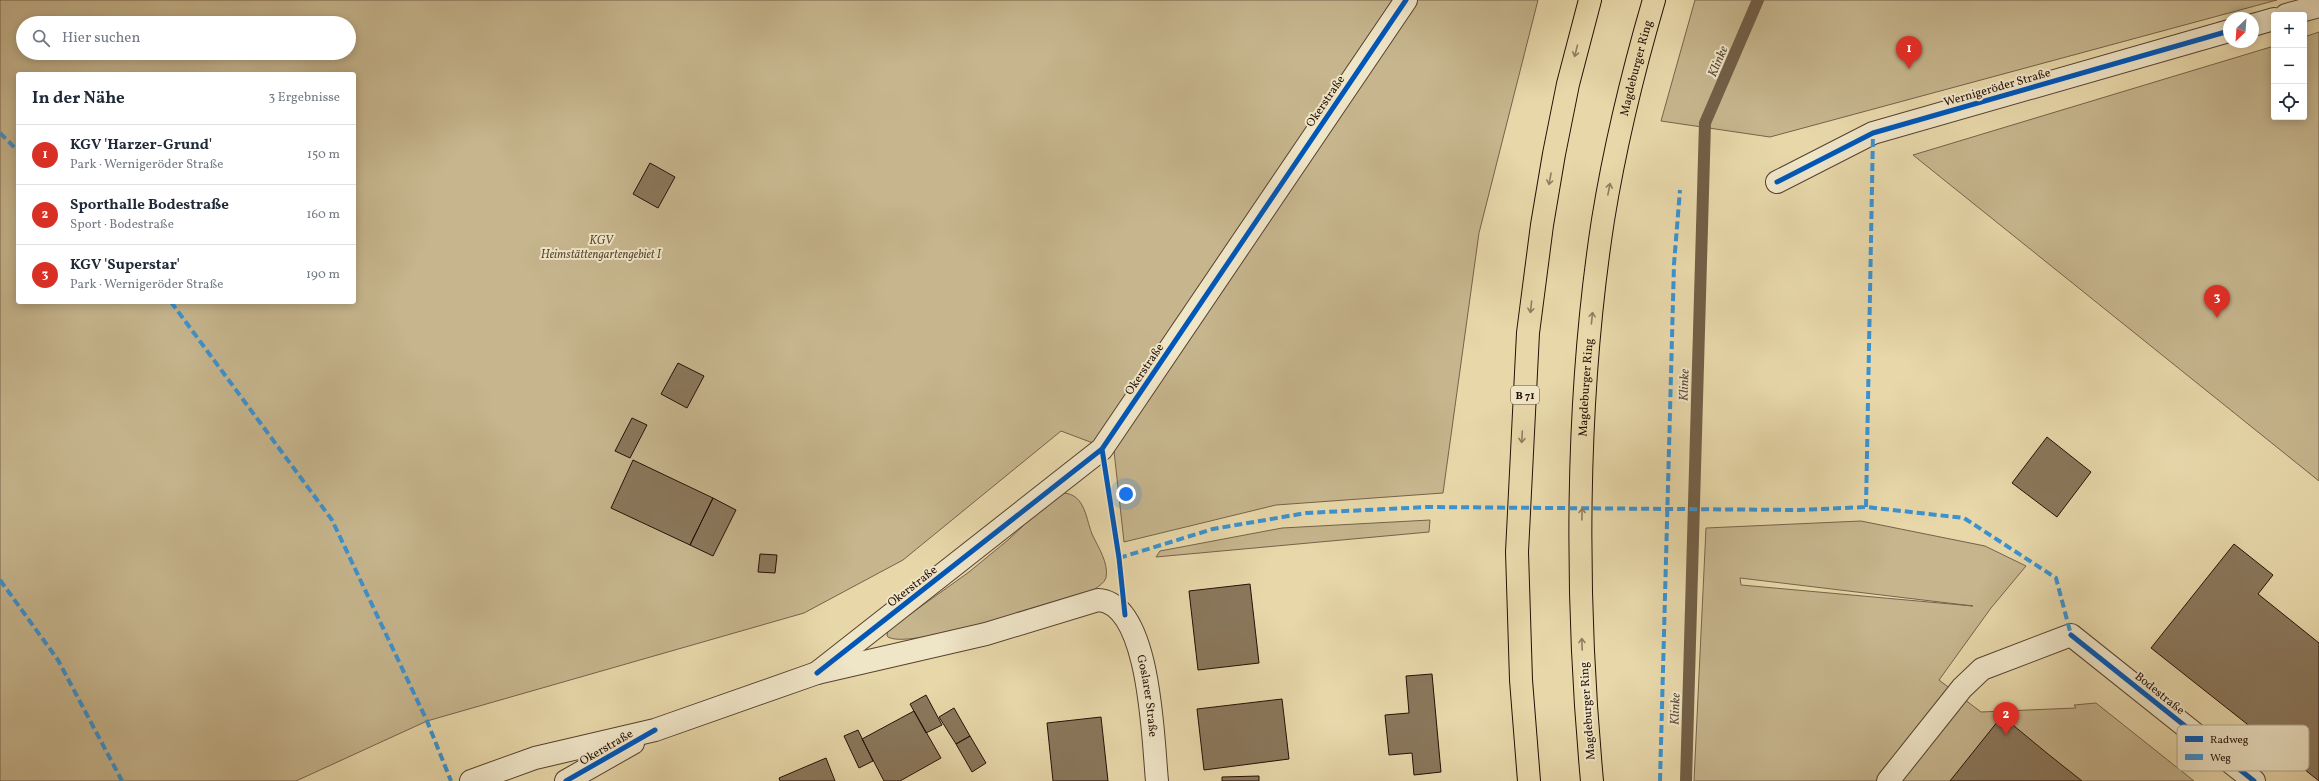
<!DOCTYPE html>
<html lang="de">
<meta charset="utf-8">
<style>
:root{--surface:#fff;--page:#f6f6f7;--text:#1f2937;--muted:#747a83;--line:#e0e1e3;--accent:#d93025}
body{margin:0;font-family:Vollkorn,serif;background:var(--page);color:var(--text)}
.controls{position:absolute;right:12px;top:12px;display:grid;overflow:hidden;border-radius:4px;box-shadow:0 2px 10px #0003}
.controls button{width:36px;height:36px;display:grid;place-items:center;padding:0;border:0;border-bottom:1px solid var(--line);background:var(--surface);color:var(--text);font:20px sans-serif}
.compass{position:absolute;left:2223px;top:12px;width:36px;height:36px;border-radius:50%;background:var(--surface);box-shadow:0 2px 10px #0003;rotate:205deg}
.you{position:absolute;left:1126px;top:494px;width:14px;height:14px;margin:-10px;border:3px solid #fff;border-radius:50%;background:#1a73e8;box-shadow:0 0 0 6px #1a73e833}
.badge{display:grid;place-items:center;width:26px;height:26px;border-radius:50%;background:var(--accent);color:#fff;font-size:13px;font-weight:700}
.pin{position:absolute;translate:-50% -33px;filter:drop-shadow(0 1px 2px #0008)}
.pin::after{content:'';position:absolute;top:21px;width:14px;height:12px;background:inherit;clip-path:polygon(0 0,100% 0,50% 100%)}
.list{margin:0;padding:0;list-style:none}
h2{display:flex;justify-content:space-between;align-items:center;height:52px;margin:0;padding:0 16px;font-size:17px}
h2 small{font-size:13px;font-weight:400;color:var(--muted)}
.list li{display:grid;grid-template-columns:26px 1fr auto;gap:12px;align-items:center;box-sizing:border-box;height:60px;padding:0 16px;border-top:1px solid var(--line)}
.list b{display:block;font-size:15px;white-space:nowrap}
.list p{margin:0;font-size:13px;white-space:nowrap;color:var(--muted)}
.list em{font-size:13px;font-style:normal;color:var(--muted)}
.icon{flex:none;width:22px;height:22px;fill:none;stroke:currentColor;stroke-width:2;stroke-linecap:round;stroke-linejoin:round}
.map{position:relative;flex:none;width:2319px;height:781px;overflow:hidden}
.search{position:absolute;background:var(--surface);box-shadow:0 2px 10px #0003;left:16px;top:16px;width:340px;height:44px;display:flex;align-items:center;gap:10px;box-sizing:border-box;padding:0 14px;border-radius:22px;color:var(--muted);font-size:15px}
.panel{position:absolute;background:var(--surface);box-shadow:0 2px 10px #0003;left:16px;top:72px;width:340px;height:232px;border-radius:4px}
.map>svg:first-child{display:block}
.green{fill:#c6b58d;stroke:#76624a;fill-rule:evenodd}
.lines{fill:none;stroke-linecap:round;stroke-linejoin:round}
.stream{stroke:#725f47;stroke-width:12}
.building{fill:#8a775b;stroke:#251006}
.minor-casing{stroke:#56422f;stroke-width:24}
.highway-casing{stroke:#251006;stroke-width:24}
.minor{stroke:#efe5c7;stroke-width:22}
.highway{stroke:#e7d7a9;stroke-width:22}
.quiet{stroke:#3b92d1;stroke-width:4;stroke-dasharray:8 4;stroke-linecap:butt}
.cycleway-casing{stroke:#efe5c7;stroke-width:8}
.cycleway{stroke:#0057b8;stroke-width:5}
.oneway{stroke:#907d60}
.labels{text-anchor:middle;stroke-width:4;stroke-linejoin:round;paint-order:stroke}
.shield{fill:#efe5c7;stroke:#625040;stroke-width:1}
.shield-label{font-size:11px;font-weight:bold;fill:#251006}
.street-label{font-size:12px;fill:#251006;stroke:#efe5c7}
.park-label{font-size:12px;font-style:italic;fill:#5d4a35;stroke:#efe5c7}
.water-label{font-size:13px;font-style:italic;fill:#5f4b37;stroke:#efe5c7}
.key{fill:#efe5c7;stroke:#b2a58d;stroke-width:1}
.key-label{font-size:11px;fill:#251006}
</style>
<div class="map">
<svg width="2319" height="781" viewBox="0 0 2319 781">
<rect width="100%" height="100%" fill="#e7d7a9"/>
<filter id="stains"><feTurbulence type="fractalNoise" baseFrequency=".005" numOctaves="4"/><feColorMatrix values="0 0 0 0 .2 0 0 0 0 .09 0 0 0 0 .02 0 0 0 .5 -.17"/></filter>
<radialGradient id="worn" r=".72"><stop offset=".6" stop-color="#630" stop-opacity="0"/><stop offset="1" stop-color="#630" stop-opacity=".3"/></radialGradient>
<!-- green -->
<path class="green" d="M 0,0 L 1538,0 L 1479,233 L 1443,493 L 1276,505 L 1124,542 L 1114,451 L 1061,431 L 903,560 L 804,613 L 427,721 L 296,781 L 0,781 ZM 23,23 L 349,23 L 349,53 L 23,53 ZM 18,74 L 354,74 L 354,302 L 18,302 Z
M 1695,0 L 2277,0 L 1770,137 L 1661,121 Z
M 2319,32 L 2319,481 L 1913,155 L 2274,46 L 2274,117 L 2304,117 L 2304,37 Z
M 1058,493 C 1085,491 1085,516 1092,534 C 1098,547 1109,563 1106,578 C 1104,583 1099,586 1095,589 C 1069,599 902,653 887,636 L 888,630 L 969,572 L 1008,540 Z
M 1430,520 L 1429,532 L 1156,557 L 1160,551 L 1282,528 Z
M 1861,521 L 1985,546 L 2026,566 L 1991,608 L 1939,680 L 1981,712 L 2076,708 L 2074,705 L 2096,703 L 2194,781 L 1694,781 L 1706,528 ZM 1740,578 L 1973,606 L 1741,585 Z"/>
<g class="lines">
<!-- stream -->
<path class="stream" d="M 1686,781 L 1705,123 L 1758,0"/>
</g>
<!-- building -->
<path class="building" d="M 650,163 L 675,177 L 658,208 L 633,194 Z
M 678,363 L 704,376 L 687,408 L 661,394 Z
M 632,418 L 647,425 L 630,458 L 615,451 Z
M 2047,437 L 2091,472 L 2057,517 L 2012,483 Z
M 633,460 L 713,498 L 690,545 L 611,508 Z
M 713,498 L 736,510 L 713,556 L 690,545 Z
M 2234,544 L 2273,575 L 2258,594 L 2319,643 L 2319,781 L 2151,648 Z
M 760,554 L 777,555 L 775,573 L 758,572 Z
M 1250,584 L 1259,663 L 1198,670 L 1189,591 Z
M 1432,674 L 1441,772 L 1414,775 L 1412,753 L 1389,755 L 1385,715 L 1409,713 L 1406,676 Z
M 926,695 L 942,725 L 926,733 L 910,704 Z
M 1282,699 L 1289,759 L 1204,770 L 1197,709 Z
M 954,708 L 970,736 L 956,744 L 939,717 Z
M 914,711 L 941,758 L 900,781 L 884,781 L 862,739 Z
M 2002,716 L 2048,754 L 2082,781 L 1950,781 Z
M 1101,717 L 1108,781 L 1053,781 L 1047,723 Z
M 858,730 L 873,761 L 859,768 L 844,736 Z
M 970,736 L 986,763 L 972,772 L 956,744 Z
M 826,758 L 835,781 L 780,781 L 779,778 Z
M 1259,776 L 1259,781 L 1222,781 L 1222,777 Z"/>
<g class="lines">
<defs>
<g id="minor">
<path d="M 2286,15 L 2319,6"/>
<path d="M 2253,25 L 2274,19"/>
<path d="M 1777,182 L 1873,133 L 2229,31"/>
<path d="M 817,673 L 1102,449 L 1406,0"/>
<path id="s1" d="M 471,781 L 535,758 L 655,730 L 817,673 L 986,634 L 1098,600 C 1151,603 1153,742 1157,781"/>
<path d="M 566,781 L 633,743"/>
<path d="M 1888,781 L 1962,688 L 1982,669 L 2071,635 L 2254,781"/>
</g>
<g id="highway">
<path d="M 1529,781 L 1521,680 L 1517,552 L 1528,333 L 1542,225 L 1554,154 L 1568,84 L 1590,0"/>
<path id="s2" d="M 1592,781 C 1575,598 1575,402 1603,220 C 1615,146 1633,72 1654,0"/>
</g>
</defs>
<!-- minor casing -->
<use href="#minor" class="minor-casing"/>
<!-- highway casing -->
<use href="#highway" class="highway-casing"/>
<!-- minor -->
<use href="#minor" class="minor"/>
<!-- highway -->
<use href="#highway" class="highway"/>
<!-- quiet -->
<path class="quiet" d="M 0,133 L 18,151
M 171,302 L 332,520 L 427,721 L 451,781
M 1866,507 L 1873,133
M 1119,558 L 1213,529 L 1306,513 L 1427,507 L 1798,510 L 1866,507 L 1964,518 L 2056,578 L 2071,635
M 0,580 L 58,660 L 122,781
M 1660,781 L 1674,264 L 1680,190"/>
<defs>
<path id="cycleway" d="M 1777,182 L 1873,133 L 2229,31
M 1102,449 L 1119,558 L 1125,615
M 2071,635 L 2254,781
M 817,673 L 1102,449 L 1406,0
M 566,781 L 655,730"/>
</defs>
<!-- cycleway casing -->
<use href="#cycleway" class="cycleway-casing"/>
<!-- cycleway -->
<use href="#cycleway" class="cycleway"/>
</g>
<!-- one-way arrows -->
<defs><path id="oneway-shaft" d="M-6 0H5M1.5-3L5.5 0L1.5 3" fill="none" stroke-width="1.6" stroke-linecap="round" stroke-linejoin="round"/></defs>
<g class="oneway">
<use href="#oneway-shaft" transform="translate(1576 51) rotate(104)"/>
<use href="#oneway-shaft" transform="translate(1550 179) rotate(100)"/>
<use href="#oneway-shaft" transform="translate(1609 189) rotate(-79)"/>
<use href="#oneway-shaft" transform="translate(1531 307) rotate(96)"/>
<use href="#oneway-shaft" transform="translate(1592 318) rotate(-84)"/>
<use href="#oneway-shaft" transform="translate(1522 437) rotate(93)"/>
<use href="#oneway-shaft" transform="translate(1582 514) rotate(-89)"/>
<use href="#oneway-shaft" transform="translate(1582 644) rotate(-92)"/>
</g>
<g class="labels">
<!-- shield labels -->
<rect class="shield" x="1511" y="386" width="28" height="18" rx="3"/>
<g class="shield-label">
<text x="1525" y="399">B 71</text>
</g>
<!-- street labels -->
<g class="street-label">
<text dy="4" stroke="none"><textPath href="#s2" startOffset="718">Magdeburger Ring</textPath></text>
<text transform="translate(1997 87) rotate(-16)" y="4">Wernigeröder Straße</text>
<text transform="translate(1325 101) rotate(-56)" y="4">Okerstraße</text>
<text transform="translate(1144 369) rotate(-56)" y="4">Okerstraße</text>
<text dy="4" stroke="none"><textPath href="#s2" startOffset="394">Magdeburger Ring</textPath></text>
<text transform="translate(912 586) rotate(-38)" y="4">Okerstraße</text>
<text transform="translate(2160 693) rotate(39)" y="4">Bodestraße</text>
<text dy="4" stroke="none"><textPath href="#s1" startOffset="769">Goslarer Straße</textPath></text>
<text transform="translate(1587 711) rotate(-94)" y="4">Magdeburger Ring</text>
<text transform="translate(606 747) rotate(-30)" y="4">Okerstraße</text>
</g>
<!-- park labels -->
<g class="park-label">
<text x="601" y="244">KGV<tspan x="601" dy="14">Heimstättengartengebiet I</tspan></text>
</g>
<!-- water labels -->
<g class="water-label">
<text transform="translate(1717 61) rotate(-67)" y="5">Klinke</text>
<text transform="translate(1683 385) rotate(-88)" y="5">Klinke</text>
<text transform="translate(1674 709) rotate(-88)" y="5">Klinke</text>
</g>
</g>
<!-- legend -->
<rect x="2177" y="725" width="132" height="46" rx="6" class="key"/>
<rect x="2185" y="736" width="18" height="6" fill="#0057b8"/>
<rect x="2185" y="754" width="18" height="6" fill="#3b92d1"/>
<g class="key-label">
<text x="2210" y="743">Radweg</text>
<text x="2210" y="761">Weg</text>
</g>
<rect width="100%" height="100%" filter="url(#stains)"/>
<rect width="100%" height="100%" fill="url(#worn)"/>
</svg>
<div class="controls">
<button>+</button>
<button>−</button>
<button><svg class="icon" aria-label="locate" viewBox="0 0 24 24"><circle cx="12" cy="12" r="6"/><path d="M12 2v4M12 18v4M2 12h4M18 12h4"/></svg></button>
</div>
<svg class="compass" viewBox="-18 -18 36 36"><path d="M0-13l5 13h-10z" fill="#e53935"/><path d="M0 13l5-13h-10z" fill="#747a83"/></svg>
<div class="you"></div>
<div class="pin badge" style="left:1909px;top:69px">1</div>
<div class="pin badge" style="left:2006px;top:735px">2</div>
<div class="pin badge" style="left:2217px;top:318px">3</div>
<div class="search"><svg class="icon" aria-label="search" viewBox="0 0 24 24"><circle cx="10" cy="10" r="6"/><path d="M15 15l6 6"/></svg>Hier suchen</div>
<section class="panel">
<h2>In der Nähe<small>3 Ergebnisse</small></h2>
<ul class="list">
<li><span class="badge">1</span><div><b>KGV 'Harzer-Grund'</b><p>Park · Wernigeröder Straße</p></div><em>150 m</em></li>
<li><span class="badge">2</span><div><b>Sporthalle Bodestraße</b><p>Sport · Bodestraße</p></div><em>160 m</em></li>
<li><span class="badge">3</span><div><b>KGV 'Superstar'</b><p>Park · Wernigeröder Straße</p></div><em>190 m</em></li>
</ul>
</section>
</div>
